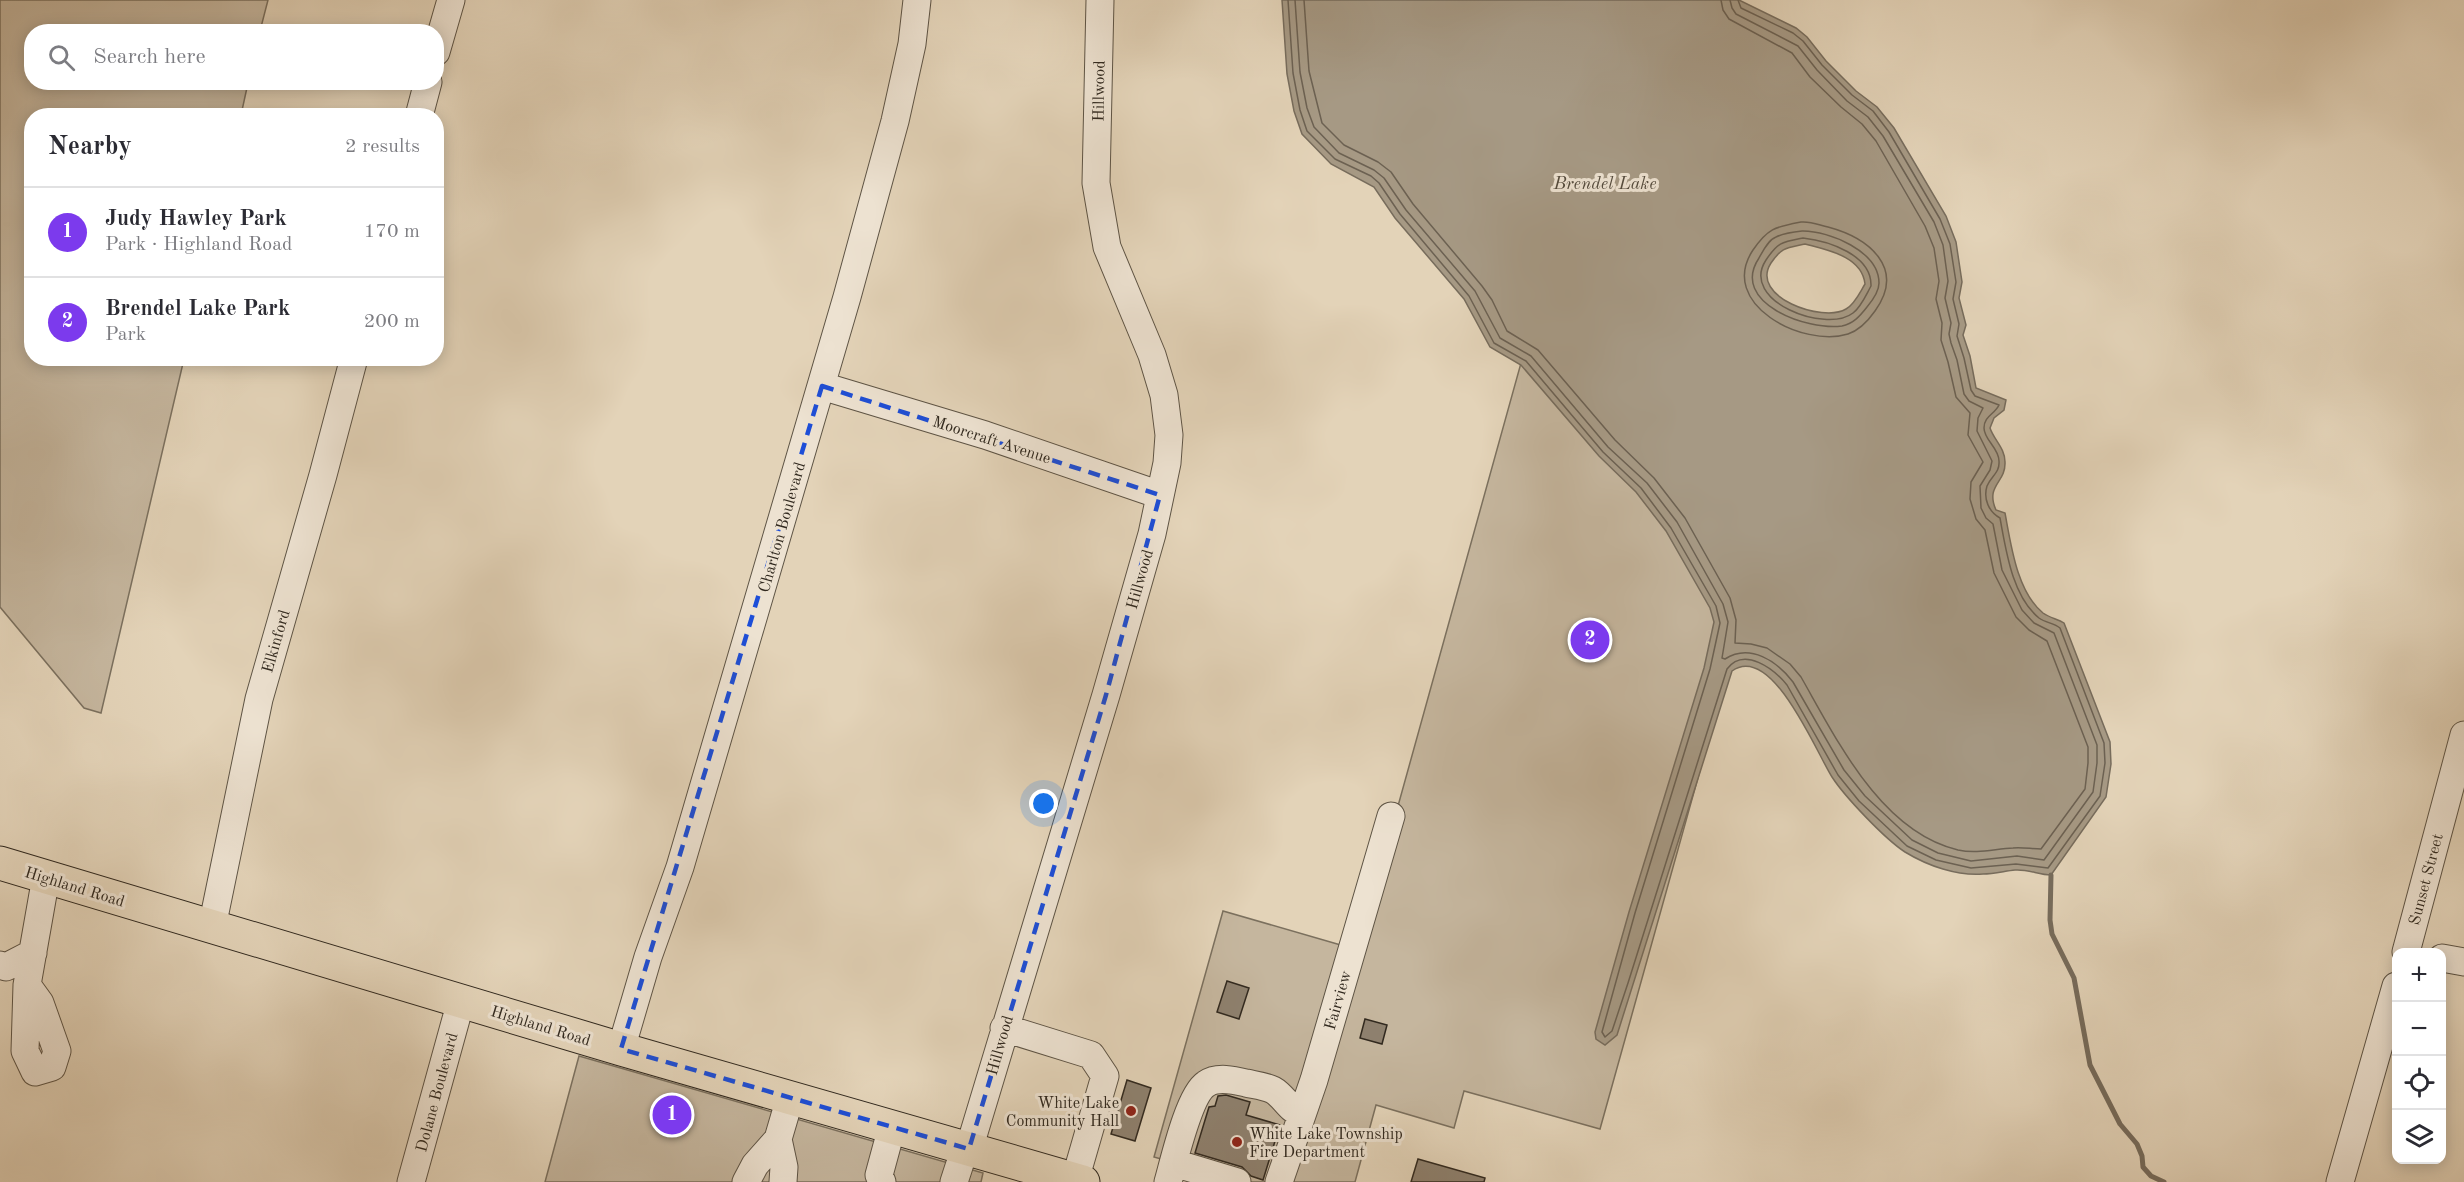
<!DOCTYPE html>
<meta charset="utf-8">
<style>
:root{--surface:#fff;--page:#f7f7f7;--text:#2b2b33;--muted:#7c7c81;--line:#e1e1e2;--accent:#7c3aed}
body{margin:0;font-family:"Old Standard TT",serif;background:var(--page);color:var(--text)}
.controls{position:absolute;right:18px;bottom:18px;display:grid;overflow:hidden;border-radius:12px;box-shadow:0 3px 15px #0003}
.controls button{width:54px;height:54px;display:grid;place-items:center;padding:0;border:0;border-bottom:2px solid var(--line);background:var(--surface);color:var(--text);font:30px sans-serif}
.you{position:absolute;left:1044px;top:804px;width:21px;height:21px;margin:-15px;border:4px solid #fff;border-radius:50%;background:#1a73e8;box-shadow:0 0 0 9px #1a73e833}
.badge{display:grid;place-items:center;width:39px;height:39px;border-radius:50%;background:var(--accent);color:#fff;font-size:20px;font-weight:700}
.pin{position:absolute;translate:-50% -50%;border:3px solid #fff;box-shadow:0 2px 6px #0006}
.list{margin:0;padding:0;list-style:none}
h2{display:flex;justify-content:space-between;align-items:center;height:78px;margin:0;padding:0 24px;font-size:26px}
h2 small{font-size:20px;font-weight:400;color:var(--muted)}
.list li{display:grid;grid-template-columns:39px 1fr auto;gap:18px;align-items:center;box-sizing:border-box;height:90px;padding:0 24px;border-top:2px solid var(--line)}
.list b{display:block;font-size:22px;white-space:nowrap}
.list p{margin:0;font-size:20px;white-space:nowrap;color:var(--muted)}
.list em{font-size:20px;font-style:normal;color:var(--muted)}
.icon{flex:none;width:33px;height:33px;fill:none;stroke:currentColor;stroke-width:2;stroke-linecap:round;stroke-linejoin:round}
.map{position:relative;flex:none;width:2464px;height:1182px;overflow:hidden}
.search{position:absolute;background:var(--surface);box-shadow:0 3px 15px #0003;left:24px;top:24px;width:420px;height:66px;display:flex;align-items:center;gap:15px;box-sizing:border-box;padding:0 21px;border-radius:24px;color:var(--muted);font-size:22px}
.panel{position:absolute;background:var(--surface);box-shadow:0 3px 15px #0003;left:24px;top:108px;width:420px;height:258px;border-radius:24px}
.map>svg:first-child{display:block}
.green{fill:#c5b69e;stroke:#7b705e;stroke-width:1.5}
.water{fill:#a69984;stroke:#776c5c;stroke-width:1.5;fill-rule:evenodd}
.lines{fill:none;stroke-linecap:round;stroke-linejoin:round}
.shore{stroke:#6c6152;stroke-width:1.5}
.stream{stroke:#776c5c;stroke-width:5}
.building{fill:#8e816f;stroke:#31291f;stroke-width:1.5}
.minor-casing{stroke:#5e5445;stroke-width:29}
.highway-casing{stroke:#31291f;stroke-width:35}
.minor{stroke:#ede2d1;stroke-width:27}
.highway{stroke:#e3d3b8;stroke-width:33}
.marked{fill:none;stroke:#1d4ed8;stroke-width:4.5;stroke-dasharray:12 8;stroke-linejoin:round}
.poi-dot{fill:#8f2418;stroke:#ede2d1;stroke-width:2}
.labels{text-anchor:middle;stroke-width:6;stroke-linejoin:round;paint-order:stroke}
.street-label{font-size:16px;fill:#31291f;stroke:#ede2d1}
.poi-label{font-size:16px;fill:#31291f;stroke:#ede2d1;text-anchor:end}
.water-label{font-size:18px;font-style:italic;fill:#544b3d;stroke:#ede2d1}
</style>
<div class="map">
<svg width="2464" height="1182" viewBox="0 0 2464 1182">
<rect width="100%" height="100%" fill="#e3d3b8"/>
<filter id="stains"><feTurbulence type="fractalNoise" baseFrequency=".00333" numOctaves="4"/><feColorMatrix values="0 0 0 0 .2 0 0 0 0 .09 0 0 0 0 .02 0 0 0 .5 -.17"/></filter>
<radialGradient id="worn" r=".72"><stop offset=".6" stop-color="#630" stop-opacity="0"/><stop offset="1" stop-color="#630" stop-opacity=".3"/></radialGradient>
<!-- green -->
<path class="green" d="M 0,0 L 268,0 L 260,31 L 32,32 L 32,82 L 248,83 L 241,115 L 32,116 L 32,358 L 184,359 L 101,713 L 84,708 L 0,607 Z
M 1541,291 L 1812,369 L 1600,1129 L 1464,1091 L 1454,1128 L 1376,1105 L 1355,1182 L 1241,1182 L 1154,1157 L 1223,911 L 1358,950 Z
M 579,1056 L 983,1173 L 981,1182 L 545,1182 Z"/>
<!-- water -->
<path class="water" d="M 1282,0 L 1739,0 L 1796,28 L 1807,37 L 1826,61 L 1856,91 L 1877,107 L 1894,128 L 1946,216 L 1956,242 L 1962,282 L 1959,298 L 1966,325 L 1963,335 L 1970,356 L 1976,388 L 2006,400 L 2004,410 L 1994,418 L 1990,428 C 1994,440 2005,448 2005,462 C 2006,483 1985,485 1996,510 L 2005,513 C 2011,545 2017,592 2043,613 C 2050,618 2058,619 2064,623 L 2110,742 L 2111,764 L 2106,797 L 2051,875 C 2039,875 2028,869 2015,870 C 2005,871 1994,874 1983,874 C 1957,876 1928,866 1905,852 C 1885,839 1845,797 1832,777 C 1816,752 1772,642 1732,671 L 1617,1035 L 1605,1045 L 1596,1039 L 1595,1032 L 1629,912 L 1704,668 L 1714,622 L 1710,608 L 1666,531 L 1636,492 L 1599,456 L 1521,365 L 1490,347 L 1464,299 L 1395,218 L 1374,187 L 1331,164 L 1302,134 L 1294,111 L 1287,74 ZM 1805,244 C 1827,250 1862,256 1865,284 C 1860,292 1855,304 1846,309 C 1823,323 1749,297 1771,263 C 1782,247 1786,248 1805,244 Z"/>
<g class="lines">
<!-- shore -->
<path class="shore" d="M 1288,0 L 1293,73 L 1300,110 L 1307,131 L 1335,159 L 1371,176 L 1379,183 L 1400,214 L 1469,296 L 1494,343 L 1526,361 L 1603,452 L 1641,488 L 1671,528 L 1716,606 L 1720,623 L 1710,669 L 1635,913 L 1602,1032 L 1605,1037 L 1612,1031 L 1628,983 L 1727,669 C 1744,646 1774,669 1787,685 L 1838,775 L 1859,801 L 1907,846 L 1936,860 L 1971,868 L 2016,864 L 2048,868 L 2100,796 L 2105,763 L 2104,743 L 2060,628 C 2054,623 2046,623 2039,618 C 2012,596 2006,550 2000,518 C 1989,512 1983,499 1987,486 C 1991,476 2000,473 1999,461 C 1999,448 1984,440 1984,428 C 1984,416 1995,414 1999,405 L 1975,396 L 1971,390 L 1964,358 L 1957,336 L 1959,324 L 1953,299 L 1956,282 L 1950,244 L 1940,219 L 1889,132 L 1873,111 L 1852,95 L 1822,65 L 1803,41 L 1793,33 L 1741,8 L 1738,0
M 1295,0 L 1300,72 L 1307,108 L 1314,127 L 1339,153 L 1374,170 L 1384,178 L 1406,210 L 1475,291 L 1500,338 L 1531,356 L 1608,447 L 1647,483 L 1677,522 L 1723,604 L 1728,622 L 1722,658 L 1725,659 C 1750,643 1777,661 1793,682 L 1844,770 L 1865,796 L 1912,840 L 1938,853 L 1971,861 L 2017,856 L 2044,860 L 2093,792 L 2097,763 L 2097,745 L 2054,633 L 2034,623 L 2022,610 L 2002,570 L 1993,524 L 1986,518 L 1981,508 L 1980,486 L 1990,470 L 1992,461 L 1977,431 L 1978,418 L 1983,408 L 1969,401 L 1964,394 L 1957,360 L 1951,343 L 1949,334 L 1951,323 L 1945,298 L 1948,281 L 1943,245 L 1934,222 L 1883,136 L 1868,117 L 1847,101 L 1817,70 L 1798,46 L 1736,14 L 1732,8 L 1730,0
M 1304,0 L 1309,71 L 1322,123 L 1344,145 L 1378,162 L 1391,172 L 1413,204 L 1482,286 L 1492,300 L 1507,331 L 1538,350 L 1615,440 L 1654,478 L 1685,518 L 1730,598 L 1736,620 L 1735,643 L 1751,644 L 1767,648 L 1790,664 L 1801,677 C 1837,740 1881,832 1958,850 C 1977,854 1994,849 2013,848 C 2022,847 2032,849 2041,849 L 2085,789 L 2088,763 L 2088,747 L 2047,641 L 2029,630 L 2016,617 L 1994,573 L 1985,530 L 1976,519 L 1970,499 L 1971,482 L 1983,462 L 1968,435 L 1970,413 L 1956,397 L 1948,362 L 1941,340 L 1942,323 L 1936,299 L 1939,281 L 1934,248 L 1925,226 L 1876,141 L 1862,124 L 1841,107 L 1810,77 L 1792,53 L 1729,19 L 1723,10 L 1721,0
M 1801,222 C 1811,221 1819,225 1828,227 C 1869,238 1906,268 1875,311 C 1868,321 1860,330 1848,334 C 1803,348 1717,304 1753,250 C 1768,228 1775,227 1801,222 Z
M 1803,231 C 1829,231 1879,251 1879,283 C 1879,291 1872,301 1867,307 C 1860,316 1853,324 1842,326 C 1808,331 1729,303 1759,258 C 1763,251 1768,240 1776,237 C 1784,233 1794,232 1803,231 Z
M 1803,238 C 1829,241 1872,255 1871,286 C 1866,295 1861,307 1853,313 C 1826,334 1739,301 1766,260 C 1778,242 1782,242 1803,238 Z"/>
<!-- stream -->
<path class="stream" d="M 2051,875 L 2050,920 L 2052,934 L 2074,978 L 2090,1065 L 2120,1124 L 2137,1144 L 2142,1156 L 2143,1167 L 2151,1176 L 2164,1182"/>
</g>
<!-- building -->
<path class="building" d="M 1227,981 L 1249,988 L 1239,1019 L 1217,1012 Z
M 1365,1019 L 1387,1025 L 1382,1044 L 1360,1038 Z
M 1127,1080 L 1151,1088 L 1135,1141 L 1111,1134 Z
M 1226,1095 L 1250,1102 L 1246,1115 L 1280,1125 L 1263,1180 L 1251,1176 L 1242,1167 L 1195,1153 L 1209,1107 L 1215,1106 L 1218,1096 Z
M 1418,1159 L 1485,1178 L 1484,1182 L 1411,1182 Z"/>
<g class="lines">
<defs>
<path id="minor" d="M 436,52 L 451,0
M 419,116 L 428,82
M 822,386 L 985,435 L 1160,495
M 212,927 L 259,699 L 323,475 L 354,358
M 2406,952 L 2464,735
M 2442,958 L 2464,962
M 0,965 L 6,967 L 33,953
M 27,985 L 40,1003 L 57,1051 L 52,1067 L 35,1072 L 25,1051 L 27,985 L 46,877
M 1004,1028 L 1091,1055 L 1105,1076 L 1075,1180
M 621,1049 L 648,957 L 680,867 L 847,297 L 895,121 L 912,44 L 917,0
M 778,1139 L 784,1167 L 783,1182
M 969,1149 L 1106,695 L 1152,534 L 1167,463 L 1169,435 L 1164,395 L 1152,355 L 1107,247 L 1096,183 L 1100,0
M 1174,1163 L 1237,1182
M 411,1182 L 461,1001
M 746,1182 L 755,1165 L 778,1139 L 790,1098
M 882,1182 L 879,1175 L 892,1127
M 954,1182 L 965,1148
M 1168,1182 C 1174,1161 1189,1095 1206,1084 C 1217,1076 1234,1080 1246,1083 C 1255,1085 1265,1086 1273,1090 C 1284,1096 1289,1110 1301,1113
M 1279,1182 L 1314,1080 L 1391,816
M 2340,1182 L 2396,986"/>
<path id="highway" d="M 0,863 L 621,1049 L 1083,1182"/>
</defs>
<!-- minor casing -->
<use href="#minor" class="minor-casing"/>
<!-- highway casing -->
<use href="#highway" class="highway-casing"/>
<!-- minor -->
<use href="#minor" class="minor"/>
<!-- highway -->
<use href="#highway" class="highway"/>
</g>
<!-- marked area -->
<path class="marked" d="M 822,386 L 1160,495 L 1106,695 L 969,1149 L 621,1049 Z"/>
<!-- markers -->
<g class="poi-dot">
<circle cx="1131" cy="1111" r="6"/>
<circle cx="1237" cy="1142" r="6"/>
</g>
<g class="labels">
<!-- street labels -->
<g class="street-label">
<text transform="translate(1098 91) rotate(-89)" y="6">Hillwood</text>
<text transform="translate(992 439) rotate(18)" y="6">Moorcraft Avenue</text>
<text transform="translate(781 527) rotate(-74)" y="6">Charlton Boulevard</text>
<text transform="translate(1139 579) rotate(-74)" y="6">Hillwood</text>
<text transform="translate(275 641) rotate(-74)" y="6">Elkinford</text>
<text transform="translate(2425 879) rotate(-75)" y="6">Sunset Street</text>
<text transform="translate(75 886) rotate(17)" y="6">Highland Road</text>
<text transform="translate(1337 1000) rotate(-74)" y="6">Fairview</text>
<text transform="translate(541 1025) rotate(17)" y="6">Highland Road</text>
<text transform="translate(999 1045) rotate(-74)" y="6">Hillwood</text>
<text transform="translate(436 1092) rotate(-75)" y="6">Dolane Boulevard</text>
</g>
<!-- poi labels -->
<g class="poi-label">
<text x="1119" y="1108">White Lake<tspan x="1119" dy="18">Community Hall</tspan></text>
<text x="1249" y="1139" text-anchor="start">White Lake Township<tspan x="1249" dy="18">Fire Department</tspan></text>
</g>
<!-- water labels -->
<g class="water-label">
<text x="1605" y="189">Brendel Lake</text>
</g>
</g>
<rect width="100%" height="100%" filter="url(#stains)"/>
<rect width="100%" height="100%" fill="url(#worn)"/>
</svg>
<div class="controls">
<button>+</button>
<button>−</button>
<button><svg class="icon" aria-label="locate" viewBox="0 0 24 24"><circle cx="12" cy="12" r="6"/><path d="M12 2v4M12 18v4M2 12h4M18 12h4"/></svg></button>
<button><svg class="icon" aria-label="layers" viewBox="0 0 24 24"><path d="M12 4l9 5-9 5-9-5zM3 14l9 5 9-5"/></svg></button>
</div>
<div class="you"></div>
<div class="pin badge" style="left:672px;top:1115px">1</div>
<div class="pin badge" style="left:1590px;top:640px">2</div>
<div class="search"><svg class="icon" aria-label="search" viewBox="0 0 24 24"><circle cx="10" cy="10" r="6"/><path d="M15 15l6 6"/></svg>Search here</div>
<section class="panel">
<h2>Nearby<small>2 results</small></h2>
<ul class="list">
<li><span class="badge">1</span><div><b>Judy Hawley Park</b><p>Park · Highland Road</p></div><em>170 m</em></li>
<li><span class="badge">2</span><div><b>Brendel Lake Park</b><p>Park</p></div><em>200 m</em></li>
</ul>
</section>
</div>
